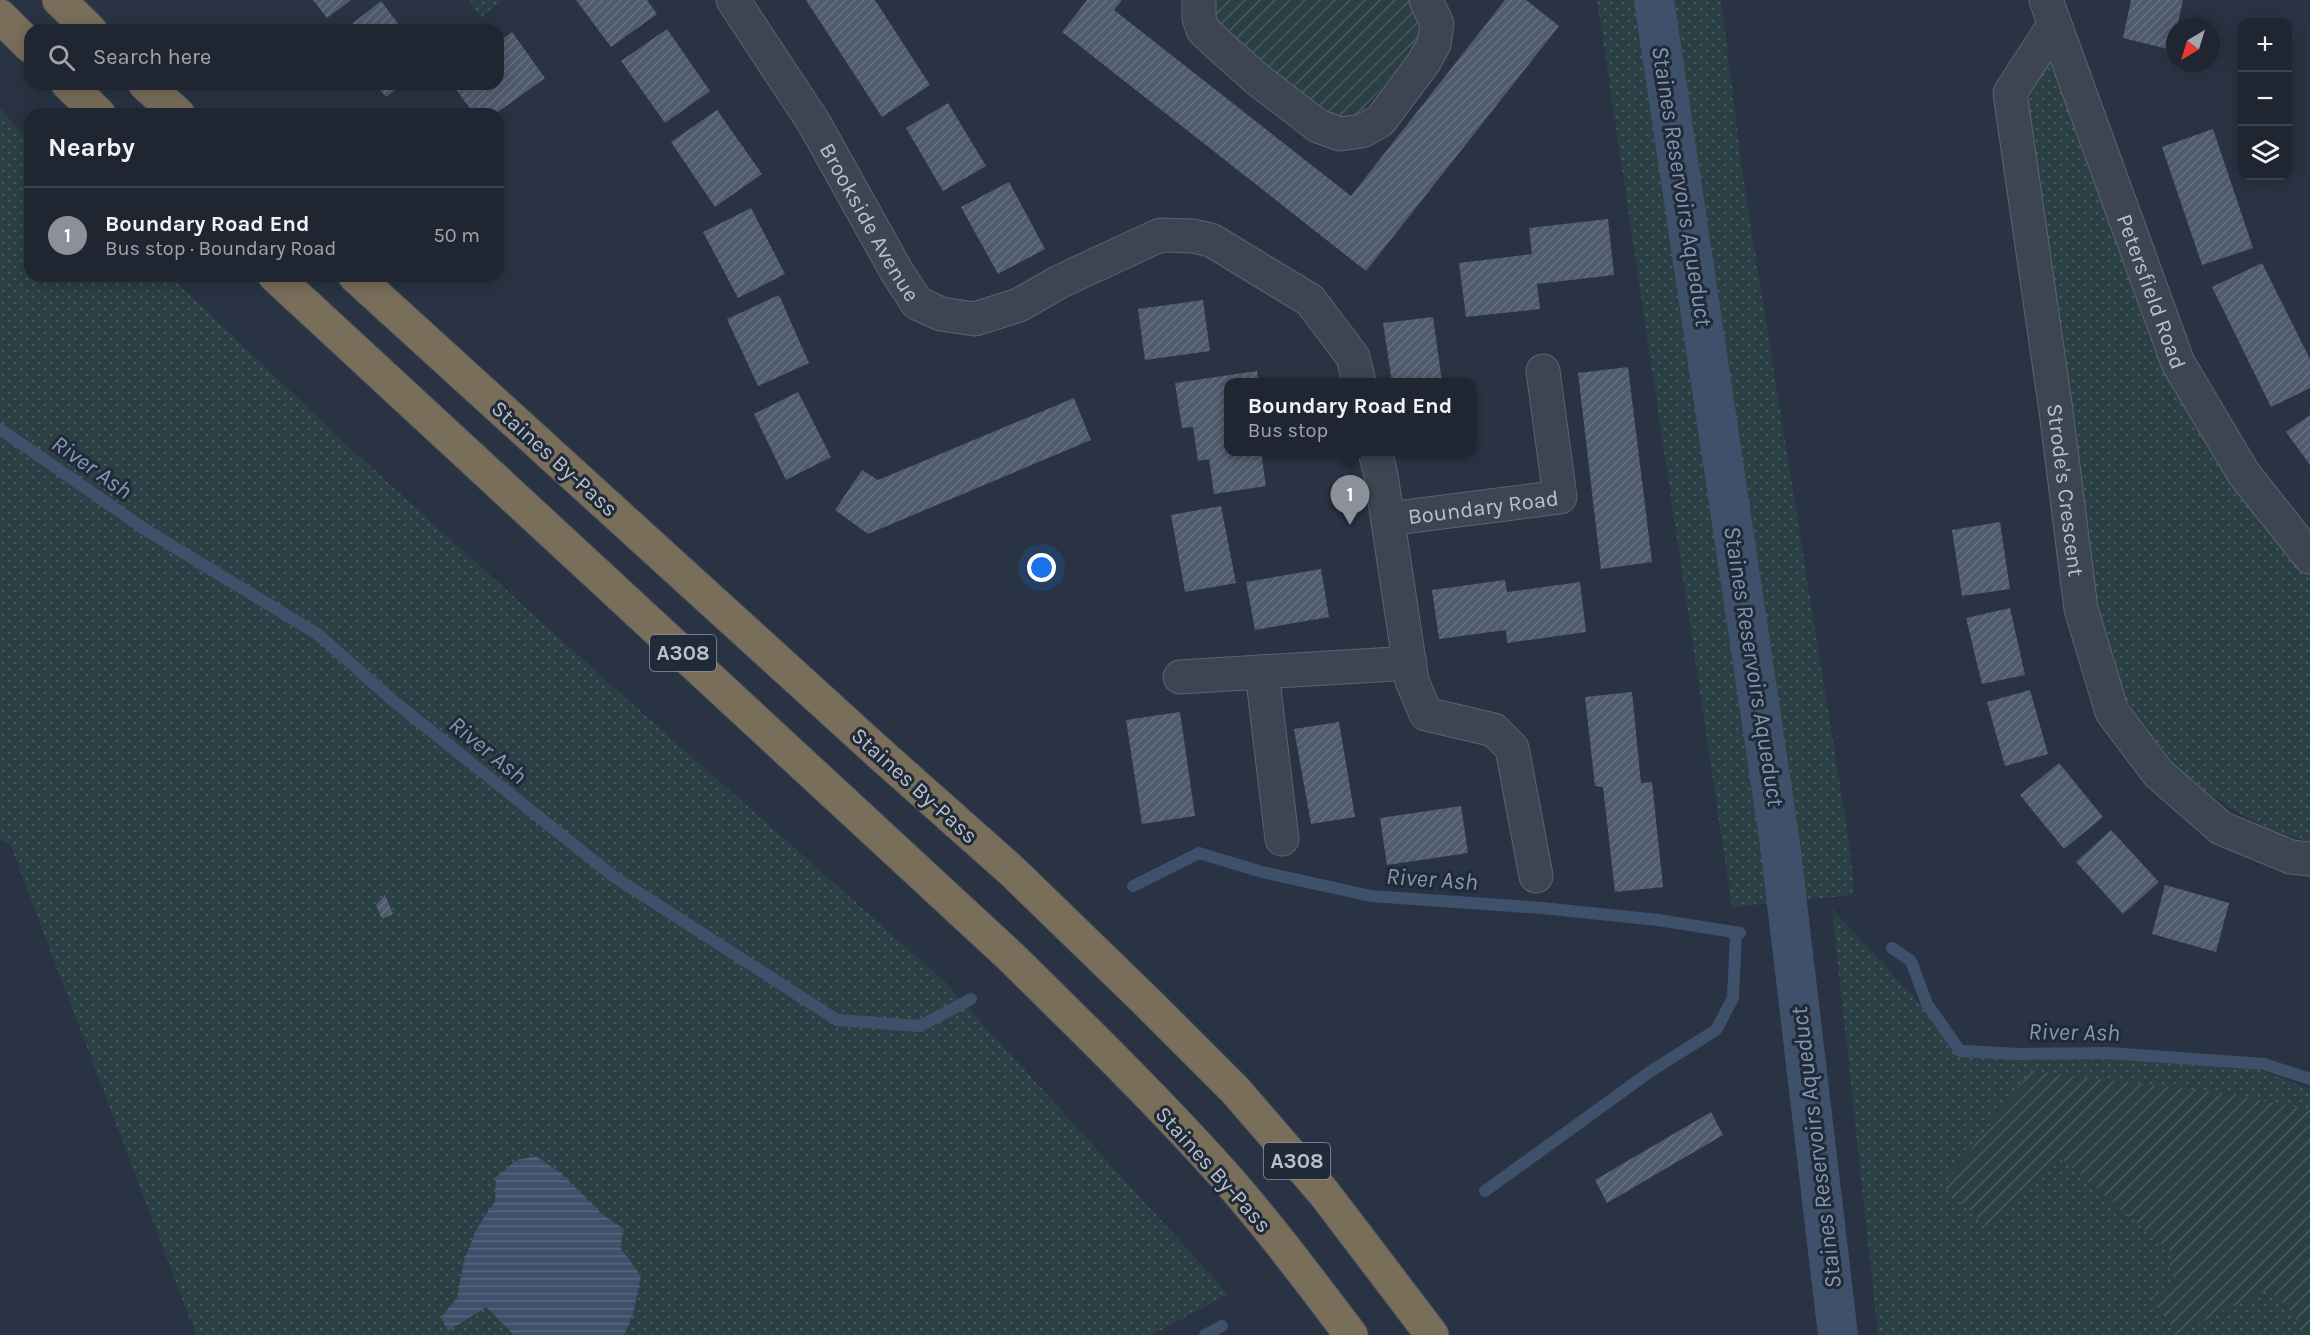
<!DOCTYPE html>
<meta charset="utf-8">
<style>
:root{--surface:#1f2632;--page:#272e3a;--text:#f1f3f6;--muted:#a1a5ac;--line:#3c434d;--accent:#8c9099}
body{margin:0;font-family:Karla,sans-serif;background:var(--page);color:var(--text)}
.controls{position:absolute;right:18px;top:18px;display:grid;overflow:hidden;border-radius:12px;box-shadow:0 3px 15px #0003}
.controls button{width:54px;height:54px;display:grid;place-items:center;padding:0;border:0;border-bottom:2px solid var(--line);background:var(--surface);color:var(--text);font:30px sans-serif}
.compass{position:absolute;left:2166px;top:18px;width:54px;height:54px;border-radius:50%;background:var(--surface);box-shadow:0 3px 15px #0003;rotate:218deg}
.you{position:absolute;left:1042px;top:568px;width:21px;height:21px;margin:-15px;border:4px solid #fff;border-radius:50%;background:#1a73e8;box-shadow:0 0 0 9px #1a73e833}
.badge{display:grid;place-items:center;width:39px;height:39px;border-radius:50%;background:var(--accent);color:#fff;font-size:20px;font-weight:700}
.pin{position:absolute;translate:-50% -50px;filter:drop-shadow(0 2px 3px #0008)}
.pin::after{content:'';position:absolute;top:32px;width:21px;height:18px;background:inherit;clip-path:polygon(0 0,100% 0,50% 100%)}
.popup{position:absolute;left:1224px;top:378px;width:252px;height:78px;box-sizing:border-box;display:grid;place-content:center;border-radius:12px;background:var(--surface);filter:drop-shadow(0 2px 4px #0005);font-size:20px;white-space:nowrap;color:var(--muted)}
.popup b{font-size:22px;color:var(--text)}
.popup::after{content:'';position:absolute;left:50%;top:100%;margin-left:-12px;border:12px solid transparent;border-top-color:var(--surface)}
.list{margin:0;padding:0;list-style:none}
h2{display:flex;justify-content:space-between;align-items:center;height:78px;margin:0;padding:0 24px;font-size:26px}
h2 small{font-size:20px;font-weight:400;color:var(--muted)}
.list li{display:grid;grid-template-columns:39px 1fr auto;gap:18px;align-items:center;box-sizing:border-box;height:96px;padding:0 24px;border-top:2px solid var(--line)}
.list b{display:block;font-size:22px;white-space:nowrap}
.list p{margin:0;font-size:20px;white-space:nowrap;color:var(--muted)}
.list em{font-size:20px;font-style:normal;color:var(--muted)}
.icon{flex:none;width:33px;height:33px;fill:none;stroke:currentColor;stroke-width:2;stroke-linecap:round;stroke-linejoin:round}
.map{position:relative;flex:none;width:2310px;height:1335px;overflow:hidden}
.search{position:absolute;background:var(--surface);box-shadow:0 3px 15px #0003;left:24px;top:24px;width:480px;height:66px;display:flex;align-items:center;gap:15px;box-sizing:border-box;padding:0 21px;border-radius:18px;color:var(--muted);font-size:22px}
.panel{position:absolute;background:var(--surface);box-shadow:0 3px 15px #0003;left:24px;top:108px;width:480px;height:174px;border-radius:18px}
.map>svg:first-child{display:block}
.grass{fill:url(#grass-dots)}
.garden{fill:url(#garden-furrows)}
.water{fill:url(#water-rules)}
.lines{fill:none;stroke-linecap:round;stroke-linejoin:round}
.stream{stroke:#3f506b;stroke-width:12}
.canal{stroke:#3f506b;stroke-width:40}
.building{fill:url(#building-hatch)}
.minor-casing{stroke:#5b6370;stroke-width:35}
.highway-casing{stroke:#48505d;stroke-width:35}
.minor{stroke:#3d4553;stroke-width:33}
.highway{stroke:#786e5a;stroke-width:33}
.labels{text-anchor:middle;stroke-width:6;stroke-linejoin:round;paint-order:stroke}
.shield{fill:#212a38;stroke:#8c94a0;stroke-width:1.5}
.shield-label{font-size:21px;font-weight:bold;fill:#bac1cc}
.street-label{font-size:22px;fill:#bac1cc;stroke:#212a38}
.water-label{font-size:24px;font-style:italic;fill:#8396b2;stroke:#212a38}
</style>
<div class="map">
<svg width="2310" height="1335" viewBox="0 0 2310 1335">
<defs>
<pattern id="grass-dots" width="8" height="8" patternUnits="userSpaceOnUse" patternTransform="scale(1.5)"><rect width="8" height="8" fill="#2b4044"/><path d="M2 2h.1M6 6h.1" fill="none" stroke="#485a5e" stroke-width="1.8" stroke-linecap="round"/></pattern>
<pattern id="garden-furrows" width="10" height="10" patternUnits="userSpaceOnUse" patternTransform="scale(1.5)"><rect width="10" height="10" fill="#2b4044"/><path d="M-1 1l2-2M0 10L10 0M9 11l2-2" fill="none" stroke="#485a5e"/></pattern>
<pattern id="water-rules" width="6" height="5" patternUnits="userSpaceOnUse" patternTransform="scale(1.5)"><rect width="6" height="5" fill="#3f506b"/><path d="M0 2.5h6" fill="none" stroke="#59677f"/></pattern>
<pattern id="building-hatch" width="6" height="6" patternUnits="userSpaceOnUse" patternTransform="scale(1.5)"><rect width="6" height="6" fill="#4f5a6c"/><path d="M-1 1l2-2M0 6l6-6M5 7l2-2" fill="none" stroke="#667080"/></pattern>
</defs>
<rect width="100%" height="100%" fill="#293343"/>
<!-- grass -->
<path class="grass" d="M 469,0 L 504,0 L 481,17 Z
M 1597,0 L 1721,0 L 1744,184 L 1850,848 L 1854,895 L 1732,907 Z
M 2054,25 L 2178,363 L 2310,557 L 2310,841 C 2236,828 2168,760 2112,712 L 2010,93 Z
M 0,109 L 30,142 L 30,276 L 170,276 L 351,449 L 601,676 L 943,980 L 1228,1294 L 1152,1335 L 196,1335 L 10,844 L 0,840 Z
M 1832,909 L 1958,1044 L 2237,1062 L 2310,1089 L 2310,1335 L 1878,1335 Z"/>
<!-- garden -->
<path class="garden" d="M 1210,0 L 1413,0 L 1419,34 L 1418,43 L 1356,119 L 1336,121 L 1224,34 L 1216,22 Z
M 2031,1071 L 2230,1094 L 2310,1110 L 2310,1335 L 2305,1335 L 2292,1313 L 2269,1289 L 2177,1334 L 2151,1298 L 2175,1282 L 2168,1262 L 2172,1253 L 2062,1159 L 1988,1228 L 1943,1186 Z"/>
<!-- water -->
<path class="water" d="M 536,1156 L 563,1175 L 603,1215 L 624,1229 L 620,1247 L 641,1276 L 633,1314 L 624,1335 L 514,1335 L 486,1307 L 448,1331 L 441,1317 L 457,1298 L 464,1261 L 476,1230 L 495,1201 L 496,1177 L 517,1160 Z"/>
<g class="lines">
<!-- stream -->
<path class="stream" d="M 0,429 L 146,530 L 319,635 L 391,699 L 613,876 L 837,1020 L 920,1026 L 971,999
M 1133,886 L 1199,853 L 1262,872 L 1371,896 L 1542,908 L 1658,920 L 1740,933
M 1892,948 L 1911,961 L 1927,1004 L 1960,1051 L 2017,1054 L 2108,1053 L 2237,1062 L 2264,1064 L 2310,1079
M 1485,1191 L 1651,1071 L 1716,1030 L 1733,998 L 1736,932
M 1205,1335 L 1222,1326"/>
<!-- canal -->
<path class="canal" d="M 1654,0 L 1780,844 L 1838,1335"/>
</g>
<!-- building -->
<path class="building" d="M 313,0 L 351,0 L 327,18 Z
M 576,0 L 647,0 L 657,14 L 611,47 Z
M 806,0 L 875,0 L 930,85 L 882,117 Z
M 1087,0 L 1122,0 L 1114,10 L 1351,196 L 1505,0 L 1526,0 L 1559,26 L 1366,271 L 1062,32 Z
M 2131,0 L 2183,0 L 2177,27 L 2175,27 L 2172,50 L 2123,38 Z
M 381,1 L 403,30 L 344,30 Z
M 667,29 L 710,91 L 665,123 L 621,61 Z
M 512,32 L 545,78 L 495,114 L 474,114 L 452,84 L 498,84 L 498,42 Z
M 375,84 L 403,84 L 386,97 Z
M 948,103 L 986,166 L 943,191 L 906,128 Z
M 717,110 L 762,174 L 715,207 L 671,142 Z
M 2213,129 L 2253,248 L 2202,265 L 2162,147 Z
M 1009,182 L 1045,249 L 998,274 L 961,207 Z
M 751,208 L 785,274 L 738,298 L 703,232 Z
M 1608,219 L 1614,275 L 1537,284 L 1540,309 L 1466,317 L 1459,263 L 1532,254 L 1529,228 Z
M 2262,263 L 2310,359 L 2310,388 L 2271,407 L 2212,287 Z
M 779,295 L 809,363 L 758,386 L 727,319 Z
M 1203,300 L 1210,351 L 1145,360 L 1138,309 Z
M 1433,317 L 1442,382 L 1392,382 L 1383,323 Z
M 1628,367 L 1652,562 L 1601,569 L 1578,373 Z
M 1257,371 L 1259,382 L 1228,382 L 1228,452 L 1261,452 L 1266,486 L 1214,494 L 1209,459 L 1198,461 L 1193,427 L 1182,428 L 1175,383 Z
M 798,392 L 831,457 L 786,480 L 754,414 Z
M 1074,398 L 1091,440 L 868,534 L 835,510 L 862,470 L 878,480 Z
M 2310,415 L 2310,465 L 2286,432 Z
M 1221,506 L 1236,583 L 1185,592 L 1171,515 Z
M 2000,522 L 2010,589 L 1962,596 L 1952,530 Z
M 1321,569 L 1329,617 L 1255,630 L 1246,582 Z
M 1505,580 L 1507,592 L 1580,582 L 1586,632 L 1507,643 L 1506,630 L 1439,639 L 1432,590 Z
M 2010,608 L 2025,675 L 1982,684 L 1966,618 Z
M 2030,690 L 2048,754 L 2005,766 L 1987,702 Z
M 1632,692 L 1641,783 L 1652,782 L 1663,887 L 1615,892 L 1603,787 L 1595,786 L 1585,697 Z
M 1180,712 L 1195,816 L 1142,824 L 1126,720 Z
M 1339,722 L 1355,817 L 1311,824 L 1294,729 Z
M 2059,763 L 2103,817 L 2064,849 L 2020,795 Z
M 1461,806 L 1468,853 L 1387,865 L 1380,818 Z
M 2111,830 L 2159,882 L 2123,914 L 2076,862 Z
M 2165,885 L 2229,903 L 2216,952 L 2152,934 Z
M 385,895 L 393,914 L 382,919 L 376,905 Z
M 1711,1112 L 1723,1135 L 1607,1203 L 1595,1180 Z"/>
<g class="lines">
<defs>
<g id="minor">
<path id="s1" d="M 733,0 L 814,123 L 897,272 L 917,303 L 941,314 L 975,319 L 1019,305 L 1059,282 L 1160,235 L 1193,236 L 1211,240 L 1310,300 L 1353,357 L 1359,382"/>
<path d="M 1199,0 L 1199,18 L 1203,30 L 1220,46 L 1257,79 L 1318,126 L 1340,134 L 1362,131 L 1380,121 L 1424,62 L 1434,44 L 1437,24 L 1426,0"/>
<path id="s2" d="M 2046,0 L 2178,363 L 2244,474 L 2310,557"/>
<path id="s3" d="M 2054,25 L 2010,93 L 2056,411 L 2081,609 L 2112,712 L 2158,773 L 2221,828 L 2291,857 L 2310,859"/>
<path d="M 1375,452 L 1381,475 L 1412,681 L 1426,714 L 1494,730 L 1512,748 L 1536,876"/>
<path id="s4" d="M 1388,519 L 1560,497 L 1543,371"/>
<path d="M 1262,672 L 1282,839"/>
<path d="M 1180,677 L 1410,663"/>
</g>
<path id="highway" d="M 59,0 L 90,30
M 0,16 L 30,46
M 68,84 L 99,114
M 145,84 L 178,114
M 275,276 L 1011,957 C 1083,1028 1156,1099 1224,1175 C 1269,1226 1310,1281 1351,1335
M 355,276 L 878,752 L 1013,872 L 1146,1001 L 1235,1090 L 1324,1193 L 1432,1335"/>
</defs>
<!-- minor casing -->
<use href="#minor" class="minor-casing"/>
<!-- highway casing -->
<use href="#highway" class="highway-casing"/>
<!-- minor -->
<use href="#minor" class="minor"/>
<!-- highway -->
<use href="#highway" class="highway"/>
</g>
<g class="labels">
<!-- shield labels -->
<g class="shield">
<rect x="650" y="635" width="66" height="36" rx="4.5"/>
<rect x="1264" y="1143" width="66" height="36" rx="4.5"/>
</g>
<g class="shield-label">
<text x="683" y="660">A308</text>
<text x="1297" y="1168">A308</text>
</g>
<!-- street labels -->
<g class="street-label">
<text dy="8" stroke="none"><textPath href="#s1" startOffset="261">Brookside Avenue</textPath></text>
<text dy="8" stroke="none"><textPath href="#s2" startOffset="310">Petersfield Road</textPath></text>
<text transform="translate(555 458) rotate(42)" y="8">Staines By-Pass</text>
<text dy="8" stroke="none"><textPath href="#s3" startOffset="482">Strode's Crescent</textPath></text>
<text dy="8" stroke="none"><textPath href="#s4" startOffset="96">Boundary Road</textPath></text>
<text transform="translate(915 785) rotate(42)" y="8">Staines By-Pass</text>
<text transform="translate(1214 1169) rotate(48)" y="8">Staines By-Pass</text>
</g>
<!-- water labels -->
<g class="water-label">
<text transform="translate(1682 186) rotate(81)" y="8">Staines Reservoirs Aqueduct</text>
<text transform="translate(92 467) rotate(35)" y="8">River Ash</text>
<text transform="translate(1754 666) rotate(81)" y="8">Staines Reservoirs Aqueduct</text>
<text transform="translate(488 750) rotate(39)" y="8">River Ash</text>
<text transform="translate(1432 879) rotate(4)" y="8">River Ash</text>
<text transform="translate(2074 1032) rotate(1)" y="8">River Ash</text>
<text transform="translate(1816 1148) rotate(-97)" y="8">Staines Reservoirs Aqueduct</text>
</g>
</g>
</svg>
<div class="controls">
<button>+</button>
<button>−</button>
<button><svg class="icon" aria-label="layers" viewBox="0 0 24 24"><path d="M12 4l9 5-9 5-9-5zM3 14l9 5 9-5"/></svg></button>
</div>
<svg class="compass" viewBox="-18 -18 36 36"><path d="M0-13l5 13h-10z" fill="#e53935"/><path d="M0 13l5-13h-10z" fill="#a1a5ac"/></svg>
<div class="you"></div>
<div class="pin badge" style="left:1350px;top:525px">1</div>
<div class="popup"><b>Boundary Road End</b>Bus stop</div>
<div class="search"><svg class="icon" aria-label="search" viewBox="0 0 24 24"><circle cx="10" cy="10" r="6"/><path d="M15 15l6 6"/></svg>Search here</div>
<section class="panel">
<h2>Nearby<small></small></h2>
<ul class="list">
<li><span class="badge">1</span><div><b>Boundary Road End</b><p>Bus stop · Boundary Road</p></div><em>50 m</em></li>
</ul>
</section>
</div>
